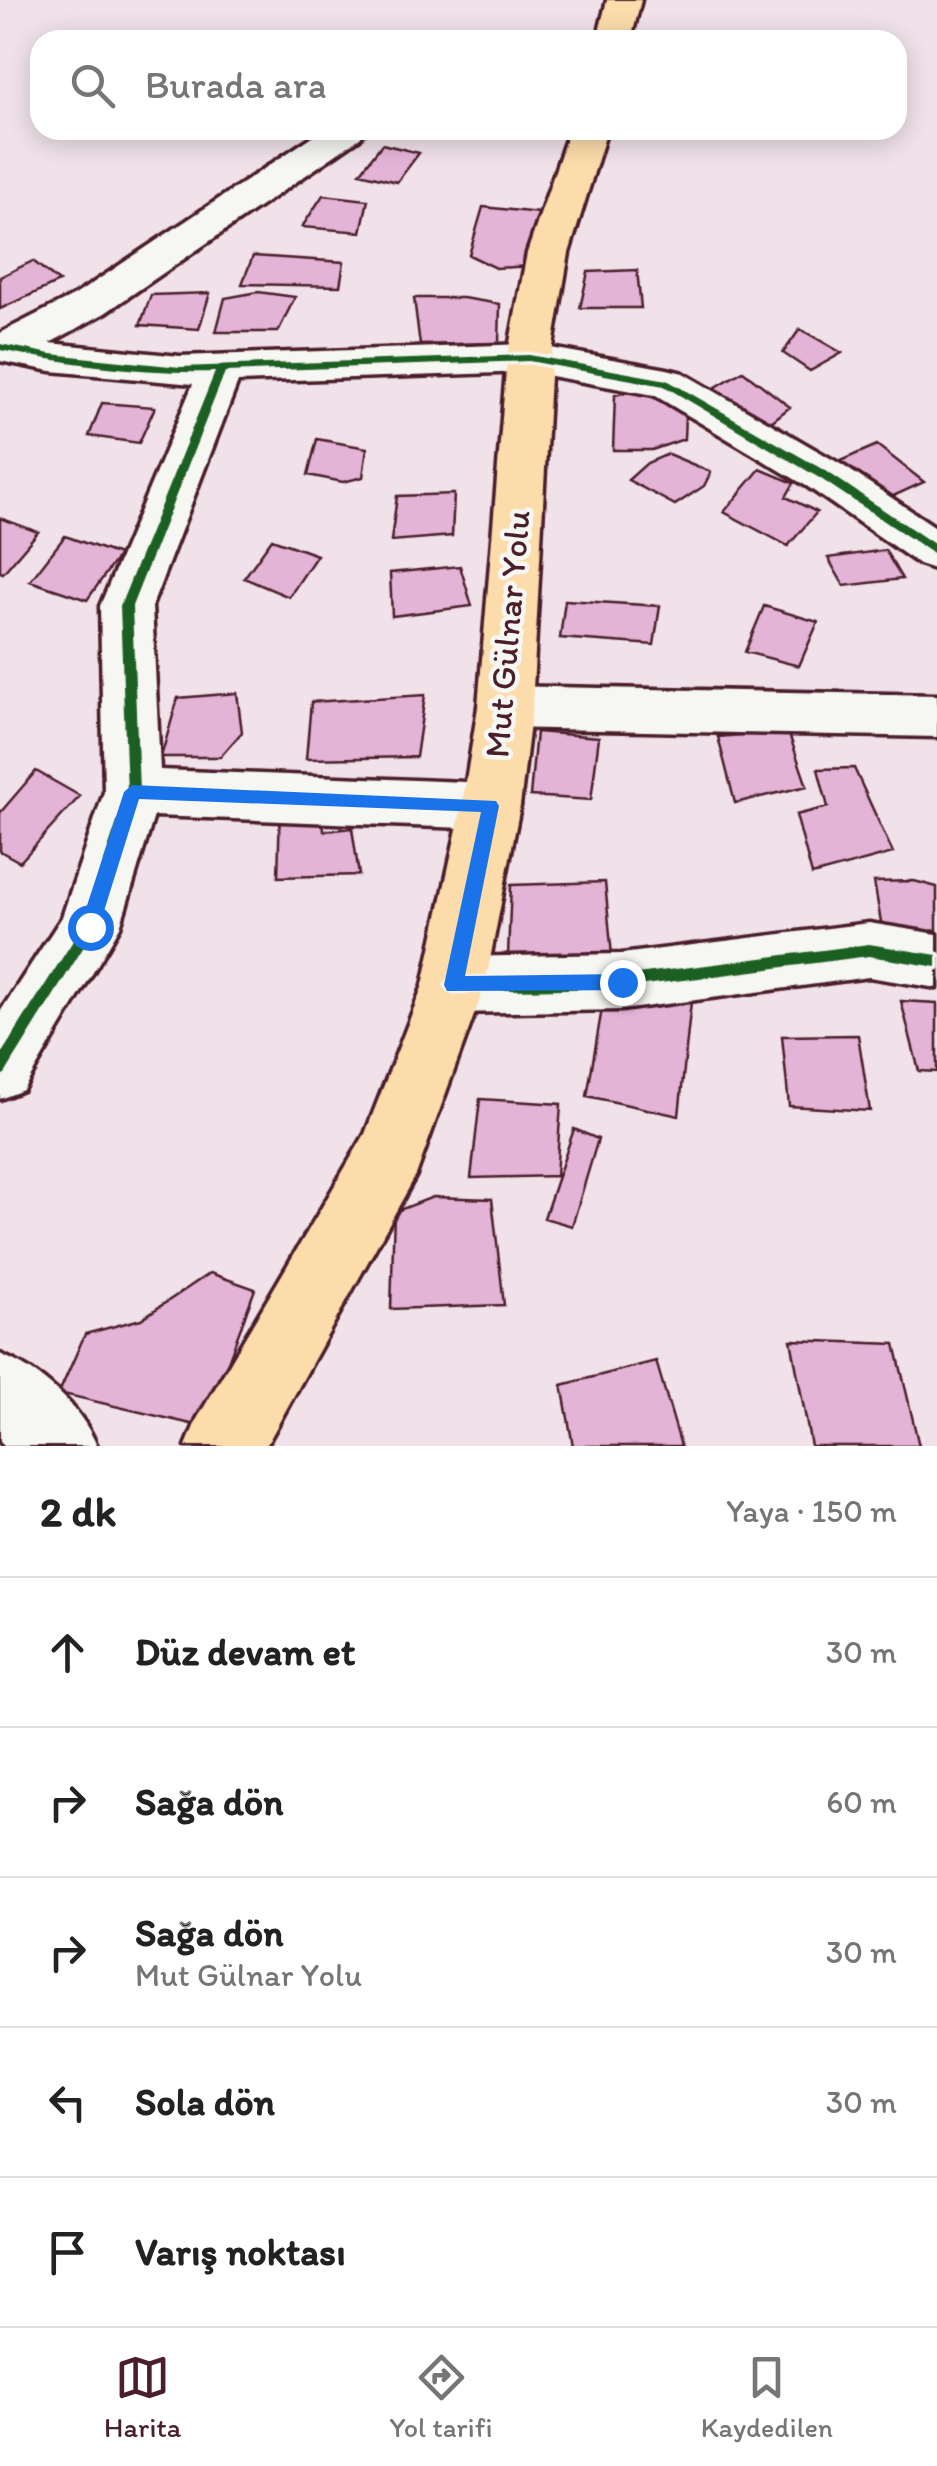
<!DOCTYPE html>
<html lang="tr">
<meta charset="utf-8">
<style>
:root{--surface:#fff;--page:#f2f2f2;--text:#222;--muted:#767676;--line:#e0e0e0;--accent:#4a1f2b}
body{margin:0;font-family:Itim,sans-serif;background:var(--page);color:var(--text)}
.stop{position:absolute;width:30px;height:30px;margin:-22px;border:8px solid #1a73e8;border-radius:50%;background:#fff}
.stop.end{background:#1a73e8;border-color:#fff;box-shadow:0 2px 10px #0008}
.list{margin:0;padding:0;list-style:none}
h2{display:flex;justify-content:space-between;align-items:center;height:130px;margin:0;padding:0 40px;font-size:42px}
h2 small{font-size:32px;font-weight:400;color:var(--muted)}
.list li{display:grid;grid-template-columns:65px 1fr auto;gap:30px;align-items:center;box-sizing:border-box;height:150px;padding:0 40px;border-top:2px solid var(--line)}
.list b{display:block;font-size:38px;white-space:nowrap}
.list p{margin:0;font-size:32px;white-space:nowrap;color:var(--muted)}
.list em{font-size:32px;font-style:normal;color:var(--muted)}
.icon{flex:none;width:55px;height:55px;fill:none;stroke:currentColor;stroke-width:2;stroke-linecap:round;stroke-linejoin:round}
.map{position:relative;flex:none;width:937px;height:1446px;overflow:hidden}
.search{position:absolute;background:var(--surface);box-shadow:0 5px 25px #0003;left:30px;right:30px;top:30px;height:110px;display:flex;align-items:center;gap:25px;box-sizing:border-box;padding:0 35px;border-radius:30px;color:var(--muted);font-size:38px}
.sheet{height:880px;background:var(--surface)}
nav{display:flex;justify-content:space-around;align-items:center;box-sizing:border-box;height:140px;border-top:2px solid var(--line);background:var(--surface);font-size:28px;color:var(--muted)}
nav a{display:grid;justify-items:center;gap:5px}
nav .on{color:var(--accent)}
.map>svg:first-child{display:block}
.building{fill:#e4b4d6;stroke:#4a1f2b;stroke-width:2.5}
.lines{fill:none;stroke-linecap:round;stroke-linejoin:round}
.minor-casing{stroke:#4a1f2b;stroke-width:7}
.major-casing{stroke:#4a1f2b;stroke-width:7}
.minor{fill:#f6f6f2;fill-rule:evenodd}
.major{fill:#fcdcab;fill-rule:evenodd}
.cycleway-casing{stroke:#f6f6f2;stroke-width:7}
.cycleway{fill:#1b5e20;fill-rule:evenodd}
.route{fill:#1a73e8}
.labels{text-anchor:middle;stroke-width:9;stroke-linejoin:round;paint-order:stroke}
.street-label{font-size:35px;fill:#4a1f2b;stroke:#f6f6f2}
</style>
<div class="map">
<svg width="937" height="1446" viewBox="0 0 937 1446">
<rect width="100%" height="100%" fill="#f1e2ea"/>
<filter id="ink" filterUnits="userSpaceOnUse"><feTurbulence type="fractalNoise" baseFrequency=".01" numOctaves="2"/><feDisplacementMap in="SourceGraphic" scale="20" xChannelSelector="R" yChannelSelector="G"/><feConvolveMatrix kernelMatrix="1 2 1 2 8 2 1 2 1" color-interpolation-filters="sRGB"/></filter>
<g filter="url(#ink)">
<!-- building -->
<path class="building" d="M 382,144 L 419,153 L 397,182 L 360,173 Z
M 323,195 L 368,200 L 361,232 L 302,227 Z
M 483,207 L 549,214 L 532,266 L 496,268 L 469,255 Z
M 253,256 L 344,262 L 340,286 L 242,284 Z
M 33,261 L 59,282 L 0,309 L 0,277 Z
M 637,270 L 641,308 L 580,308 L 588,272 Z
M 258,292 L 295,297 L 278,332 L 216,332 L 225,298 Z
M 210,293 L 199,329 L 140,325 L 151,295 Z
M 414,298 L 463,298 L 500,304 L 499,343 L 420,345 Z
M 800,329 L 842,353 L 810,371 L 783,353 Z
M 743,371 L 790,407 L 761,430 L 701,396 Z
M 633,391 L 655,398 L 685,415 L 684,439 L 652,450 L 613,450 L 615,395 Z
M 102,403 L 155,407 L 139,443 L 89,436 Z
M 317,439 L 367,448 L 363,477 L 343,482 L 308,475 Z
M 877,445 L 924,482 L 878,503 L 824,468 Z
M 668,454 L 711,472 L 704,486 L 675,505 L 628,480 L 647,463 Z
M 760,469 L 794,483 L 786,497 L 817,512 L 788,546 L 724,512 Z
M 454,494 L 452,536 L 391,541 L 397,496 Z
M 0,518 L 38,532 L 3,573 L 0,572 Z
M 65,536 L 119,555 L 87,600 L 30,581 Z
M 272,539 L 317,555 L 289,597 L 244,578 Z
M 885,550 L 902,579 L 844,586 L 828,558 Z
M 460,566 L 472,606 L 392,616 L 390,573 Z
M 565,600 L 660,606 L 654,645 L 560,638 Z
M 764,606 L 818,622 L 799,666 L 745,652 Z
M 237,693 L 242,732 L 220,757 L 161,757 L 178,698 Z
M 425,695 L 416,757 L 306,759 L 311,702 Z
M 788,731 L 807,786 L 735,803 L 718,737 Z
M 536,732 L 599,737 L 591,800 L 530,796 Z
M 854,768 L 893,853 L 812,875 L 796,815 L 828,807 L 818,769 Z
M 36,771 L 80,796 L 20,862 L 0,851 L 0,813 Z
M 323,809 L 324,831 L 352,828 L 359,875 L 278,877 L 280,810 Z
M 914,881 L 937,887 L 937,930 L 884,939 L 874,882 Z
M 605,882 L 612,956 L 508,955 L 511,885 Z
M 605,991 L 691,1002 L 679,1116 L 587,1096 Z
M 901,1001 L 937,1003 L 937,1072 L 919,1071 Z
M 858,1035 L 870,1111 L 789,1106 L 782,1036 Z
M 480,1099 L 561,1104 L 556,1176 L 471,1178 Z
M 574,1129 L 598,1139 L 572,1226 L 544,1218 Z
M 433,1197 L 492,1199 L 504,1305 L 391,1309 L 394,1212 Z
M 210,1273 L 255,1289 L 204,1427 L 59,1393 L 85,1334 L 141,1319 Z
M 791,1340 L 895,1344 L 919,1446 L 811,1446 Z
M 656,1361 L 681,1446 L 573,1446 L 562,1385 Z"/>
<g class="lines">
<defs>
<path id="minor" d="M 322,130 L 366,130 L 360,138 L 105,313 L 50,343 L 180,356 L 529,344 L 667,369 L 683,373 L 842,465 L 937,528 L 937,570 L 919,564 L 808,487 L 654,395 L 529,372 L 238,382 L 152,606 L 160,770 L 491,783 L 511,790 L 520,806 L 511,822 L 491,829 L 154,816 L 120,927 L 23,1090 L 0,1099 L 0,1012 L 62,917 L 104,792 L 100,606 L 193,384 L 51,371 L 0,361 L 0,333 L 75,295 Z
M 505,686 L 937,695 L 937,737 L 505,728 L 486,722 L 478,707 L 486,692 Z
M 869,923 L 937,934 L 937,988 L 869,977 L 621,1010 L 454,1013 L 432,1005 L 423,985 L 432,965 L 454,957 L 621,954 Z
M 0,1354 C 41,1371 80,1405 97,1446 L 4,1446 L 0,1442 Z"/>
<path id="major" d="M 607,0 L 641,0 L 631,40 L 597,40 Z
M 569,130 L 607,130 L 569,253 L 551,358 L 532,707 L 520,806 L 485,985 L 416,1175 L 266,1446 L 186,1446 L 197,1419 L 365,1134 L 423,985 L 462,806 L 478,707 L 507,358 L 527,253 Z"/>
</defs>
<!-- minor casing -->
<use href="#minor" class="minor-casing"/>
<!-- major casing -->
<use href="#major" class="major-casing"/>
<!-- minor -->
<use href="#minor" class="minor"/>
<!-- major -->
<use href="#major" class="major"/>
<defs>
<path id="cycleway" d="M 0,344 L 51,354 L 180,367 L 529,355 L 667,380 L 829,473 L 937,546 L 937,556 L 821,479 L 664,386 L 529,361 L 225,372 L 132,606 L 139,792 L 96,927 L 5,1074 L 0,1076 L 0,1056 L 83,925 L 127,792 L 120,606 L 215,372 C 143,374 70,364 0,350 Z
M 869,944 L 937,955 L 937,967 L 869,956 L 621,988 L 454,991 L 449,989 L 447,985 L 449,981 L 454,979 L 621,976 Z"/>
</defs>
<!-- cycleway casing -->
<use href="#cycleway" class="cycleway-casing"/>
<!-- cycleway -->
<use href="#cycleway" class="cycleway"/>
</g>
</g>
<!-- route -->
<path class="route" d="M 132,785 L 496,801 L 499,806 L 465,976 L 622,974 L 631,982 L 622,990 L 447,991 L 444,985 L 481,812 L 139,799 L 99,927 L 96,933 L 83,933 L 80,927 L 124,792 Z"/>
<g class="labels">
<!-- street labels -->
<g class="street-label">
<text transform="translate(507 634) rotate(-85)" y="12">Mut Gülnar Yolu</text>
</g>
</g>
</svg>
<div class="stop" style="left:90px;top:927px"></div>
<div class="stop end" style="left:622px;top:982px"></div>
<div class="search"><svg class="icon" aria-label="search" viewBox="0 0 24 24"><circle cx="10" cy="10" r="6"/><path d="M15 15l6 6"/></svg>Burada ara</div>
</div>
<section class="sheet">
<h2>2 dk<small>Yaya · 150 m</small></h2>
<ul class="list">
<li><svg class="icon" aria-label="ahead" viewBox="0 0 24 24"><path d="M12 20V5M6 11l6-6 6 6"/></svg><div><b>Düz devam et</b></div><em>30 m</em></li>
<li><svg class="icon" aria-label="right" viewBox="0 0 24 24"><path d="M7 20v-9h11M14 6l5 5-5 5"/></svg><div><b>Sağa dön</b></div><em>60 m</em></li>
<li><svg class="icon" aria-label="right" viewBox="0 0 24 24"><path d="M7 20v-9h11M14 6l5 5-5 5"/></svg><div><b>Sağa dön</b><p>Mut Gülnar Yolu</p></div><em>30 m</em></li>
<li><svg class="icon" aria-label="left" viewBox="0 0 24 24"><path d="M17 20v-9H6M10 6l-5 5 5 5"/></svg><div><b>Sola dön</b></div><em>30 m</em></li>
<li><svg class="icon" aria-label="arrive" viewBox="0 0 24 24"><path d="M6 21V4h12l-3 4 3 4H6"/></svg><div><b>Varış noktası</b></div></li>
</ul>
</section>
<nav>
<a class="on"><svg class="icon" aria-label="map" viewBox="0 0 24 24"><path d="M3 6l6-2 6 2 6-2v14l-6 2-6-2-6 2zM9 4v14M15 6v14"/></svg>Harita</a>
<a><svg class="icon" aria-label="directions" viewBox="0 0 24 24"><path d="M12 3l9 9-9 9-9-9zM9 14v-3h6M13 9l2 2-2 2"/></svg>Yol tarifi</a>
<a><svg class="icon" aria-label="saved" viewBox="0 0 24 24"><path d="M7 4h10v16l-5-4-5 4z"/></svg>Kaydedilen</a>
</nav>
